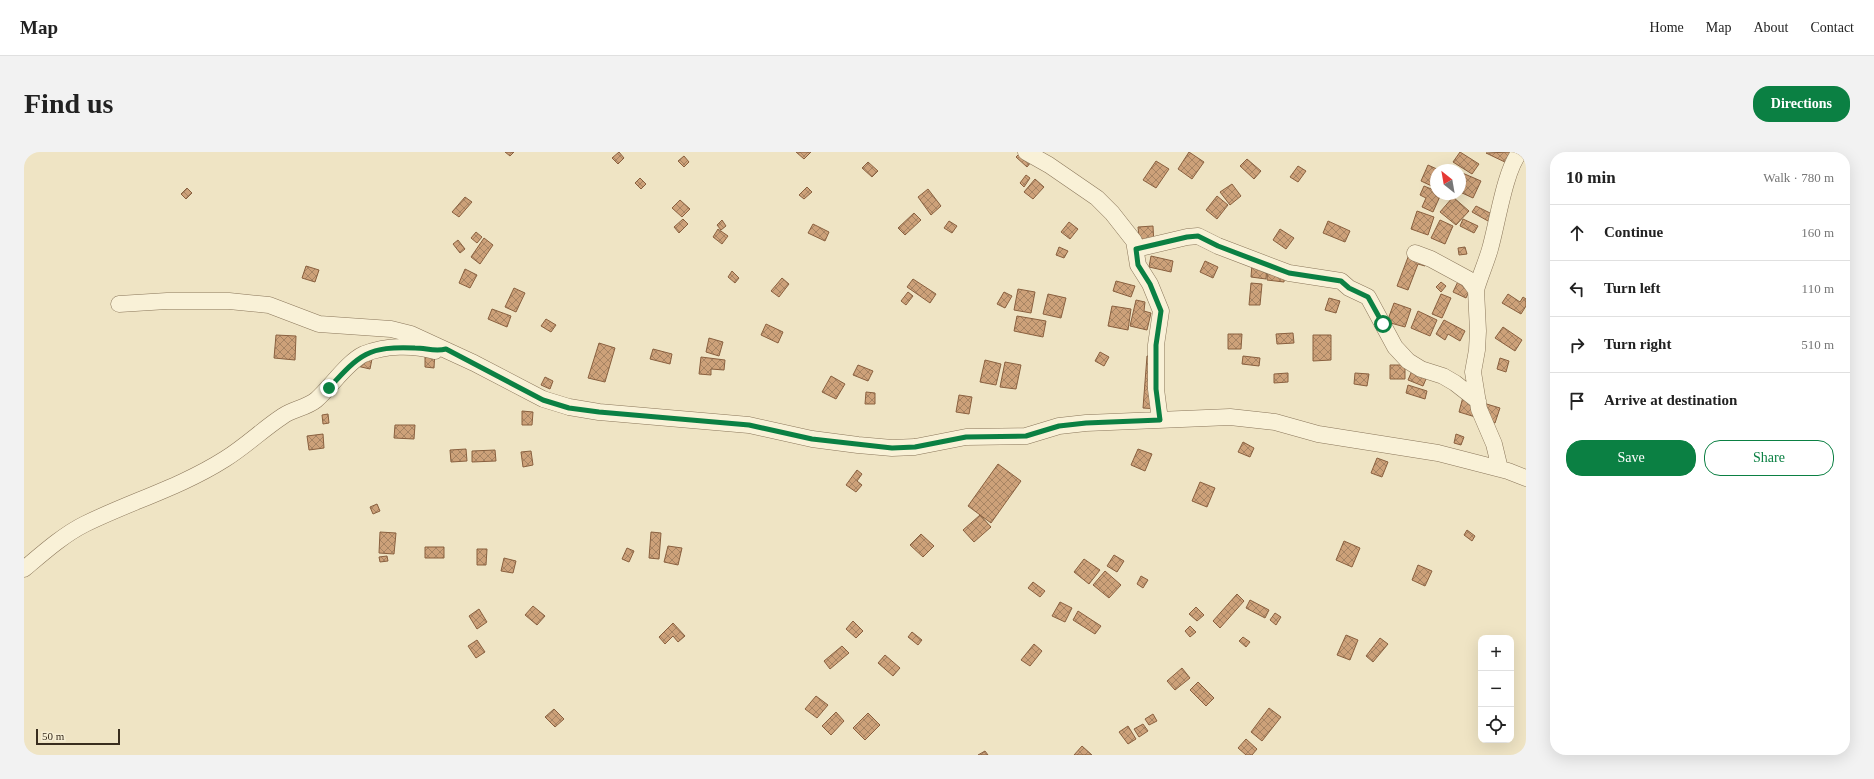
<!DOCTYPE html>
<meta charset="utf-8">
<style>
:root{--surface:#fff;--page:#f2f2f2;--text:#222;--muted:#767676;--line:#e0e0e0;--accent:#0b8043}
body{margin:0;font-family:"Times New Roman",serif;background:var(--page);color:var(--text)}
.controls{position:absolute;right:12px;bottom:12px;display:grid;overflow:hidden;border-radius:8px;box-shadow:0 4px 16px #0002}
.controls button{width:36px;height:36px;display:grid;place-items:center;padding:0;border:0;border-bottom:1px solid var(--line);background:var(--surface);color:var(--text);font:20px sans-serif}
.compass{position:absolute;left:1406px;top:12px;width:36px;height:36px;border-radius:50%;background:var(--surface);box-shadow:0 4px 16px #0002;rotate:329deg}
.scale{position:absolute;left:12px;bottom:10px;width:84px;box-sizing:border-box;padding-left:4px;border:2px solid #392d1e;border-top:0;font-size:11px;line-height:14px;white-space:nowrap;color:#392d1e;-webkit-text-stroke:3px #f6eed4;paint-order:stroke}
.stop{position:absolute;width:12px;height:12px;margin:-9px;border:3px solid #0b8043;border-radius:50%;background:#fff}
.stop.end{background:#0b8043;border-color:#fff;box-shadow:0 1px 4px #0008}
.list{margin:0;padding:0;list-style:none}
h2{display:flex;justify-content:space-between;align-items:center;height:52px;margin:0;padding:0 16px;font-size:17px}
h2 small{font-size:13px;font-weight:400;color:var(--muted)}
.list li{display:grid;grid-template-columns:26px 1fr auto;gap:12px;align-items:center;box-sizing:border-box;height:56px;padding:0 16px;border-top:1px solid var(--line)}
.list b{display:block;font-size:15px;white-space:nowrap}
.list em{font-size:13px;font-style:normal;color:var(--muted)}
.actions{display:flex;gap:8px;padding:12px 16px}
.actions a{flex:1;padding:9px 0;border:1px solid var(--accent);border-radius:16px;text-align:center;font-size:14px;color:var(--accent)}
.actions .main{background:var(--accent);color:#fff}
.icon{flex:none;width:22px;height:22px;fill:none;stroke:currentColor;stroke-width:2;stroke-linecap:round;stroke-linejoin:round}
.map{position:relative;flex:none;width:1502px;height:603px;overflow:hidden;border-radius:16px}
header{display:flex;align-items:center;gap:24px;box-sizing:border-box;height:56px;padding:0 20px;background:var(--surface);border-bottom:1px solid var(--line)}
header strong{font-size:19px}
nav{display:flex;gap:22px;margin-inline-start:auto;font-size:14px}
.intro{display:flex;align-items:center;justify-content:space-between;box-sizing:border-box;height:96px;padding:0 24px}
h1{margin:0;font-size:28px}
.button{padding:10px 18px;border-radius:16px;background:var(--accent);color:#fff;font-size:14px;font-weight:700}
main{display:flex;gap:24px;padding:0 24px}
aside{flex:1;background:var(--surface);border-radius:16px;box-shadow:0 4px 16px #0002}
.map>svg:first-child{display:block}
.building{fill:url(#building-cross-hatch);stroke:#89603f}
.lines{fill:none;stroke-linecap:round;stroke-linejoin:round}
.minor-casing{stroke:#8a765a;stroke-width:17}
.minor{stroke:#f9f1d7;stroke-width:16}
.route{stroke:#0b8043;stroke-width:5}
</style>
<header>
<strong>Map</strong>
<nav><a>Home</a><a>Map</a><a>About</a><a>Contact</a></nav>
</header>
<div class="intro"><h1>Find us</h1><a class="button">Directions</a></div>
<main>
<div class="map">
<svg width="1502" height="603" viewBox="0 0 1502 603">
<defs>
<pattern id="building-cross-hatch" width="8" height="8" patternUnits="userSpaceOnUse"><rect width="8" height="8" fill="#cda179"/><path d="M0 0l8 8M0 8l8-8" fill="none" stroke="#a78463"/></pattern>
</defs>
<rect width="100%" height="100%" fill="#efe4c4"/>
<!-- building -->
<path class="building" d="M 481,0 L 490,0 L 486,4 Z
M 595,0 L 600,6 L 594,12 L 588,6 Z
M 772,0 L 787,0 L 780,7 Z
M 997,0 L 1012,4 L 1003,15 L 992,5 Z
M 1165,0 L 1180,10 L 1168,27 L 1154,17 Z
M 1436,0 L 1455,12 L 1448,22 L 1429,10 Z
M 1486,0 L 1490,2 L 1485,12 L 1462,1 Z
M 660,4 L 665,10 L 660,15 L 654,9 Z
M 1223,7 L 1237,19 L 1230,27 L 1216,14 Z
M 1132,9 L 1145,17 L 1132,36 L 1119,28 Z
M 844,10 L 854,19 L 848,25 L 838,16 Z
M 1404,13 L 1415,18 L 1412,18 L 1412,36 L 1397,29 Z
M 1274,14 L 1282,19 L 1274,30 L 1266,25 Z
M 1436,20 L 1457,29 L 1449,46 L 1436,40 Z
M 1002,23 L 1006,26 L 1000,35 L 996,31 Z
M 616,26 L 622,32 L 617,37 L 611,31 Z
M 1011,27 L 1020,35 L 1009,47 L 1000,40 Z
M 1208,32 L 1217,44 L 1206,53 L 1196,40 Z
M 1400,34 L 1412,39 L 1412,42 L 1417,42 L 1409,60 L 1398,55 L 1402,46 L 1396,43 Z
M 783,35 L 788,40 L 780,47 L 775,43 Z
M 163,36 L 168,41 L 162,47 L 157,42 Z
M 904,37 L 917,54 L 907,63 L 894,45 Z
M 1193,44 L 1204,53 L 1193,67 L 1182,58 Z
M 441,45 L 448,50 L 435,65 L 428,60 Z
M 1429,45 L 1445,59 L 1432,73 L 1416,60 Z
M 656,48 L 666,57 L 658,65 L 648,56 Z
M 1452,54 L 1468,62 L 1464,69 L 1448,60 Z
M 1393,59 L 1410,65 L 1404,83 L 1387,77 Z
M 890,61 L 897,68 L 881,83 L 874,76 Z
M 659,67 L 664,72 L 655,81 L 650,75 Z
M 1439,67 L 1454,74 L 1450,81 L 1436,74 Z
M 698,68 L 702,74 L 697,78 L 693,73 Z
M 1416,68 L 1429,74 L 1421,92 L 1407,86 Z
M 925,69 L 933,74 L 928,81 L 920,76 Z
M 1304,69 L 1326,79 L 1321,90 L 1299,81 Z
M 1045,70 L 1054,77 L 1046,87 L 1037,80 Z
M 789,72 L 805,80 L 801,89 L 784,81 Z
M 1129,74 L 1130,93 L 1116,94 L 1114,75 Z
M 694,77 L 704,84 L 698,92 L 689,85 Z
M 1256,77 L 1270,86 L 1262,97 L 1249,88 Z
M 452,80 L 458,85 L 453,91 L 447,86 Z
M 460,86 L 469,93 L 456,112 L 447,105 Z
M 434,88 L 441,97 L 436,101 L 429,92 Z
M 1035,95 L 1044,99 L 1040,106 L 1032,103 Z
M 1441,95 L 1443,102 L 1435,103 L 1434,96 Z
M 1386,100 L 1404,107 L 1401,114 L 1394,112 L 1384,138 L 1373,134 Z
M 1127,104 L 1149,109 L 1147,120 L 1125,115 Z
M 1181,109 L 1194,115 L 1189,126 L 1176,120 Z
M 1244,111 L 1261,112 L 1260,130 L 1243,128 Z
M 1228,112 L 1243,114 L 1242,127 L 1227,125 Z
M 282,114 L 295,118 L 291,130 L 278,126 Z
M 441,117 L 453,123 L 446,136 L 435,131 Z
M 708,119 L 715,126 L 711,131 L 704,125 Z
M 1437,123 L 1450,129 L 1442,146 L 1429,140 Z
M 758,126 L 765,132 L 755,145 L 747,139 Z
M 889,127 L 912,142 L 906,151 L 883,135 Z
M 1092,129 L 1111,134 L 1107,145 L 1089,139 Z
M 1417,130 L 1422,134 L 1417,140 L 1412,135 Z
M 1227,131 L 1238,132 L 1236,153 L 1225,153 Z
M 490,136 L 501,141 L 492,160 L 481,155 Z
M 994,137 L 1011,140 L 1007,161 L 990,158 Z
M 884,140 L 889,144 L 882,153 L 877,149 Z
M 980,140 L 988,144 L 981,156 L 973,152 Z
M 1024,142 L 1042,146 L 1037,166 L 1019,162 Z
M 1417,142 L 1427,146 L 1418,166 L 1408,162 Z
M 1484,142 L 1496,150 L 1499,145 L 1502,147 L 1502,154 L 1497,162 L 1478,151 Z
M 1305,146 L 1316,149 L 1312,161 L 1301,158 Z
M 1112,148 L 1121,150 L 1120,159 L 1127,161 L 1123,178 L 1106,174 Z
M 1370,151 L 1387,157 L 1381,175 L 1363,170 Z
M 1088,154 L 1107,157 L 1104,178 L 1084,174 Z
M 468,157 L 487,164 L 483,175 L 464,167 Z
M 1394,159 L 1413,168 L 1406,184 L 1387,176 Z
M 993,164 L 1022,169 L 1019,185 L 990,179 Z
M 522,167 L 532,173 L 527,180 L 517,174 Z
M 1420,168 L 1441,179 L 1436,189 L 1424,182 L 1421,188 L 1412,182 Z
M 742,172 L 759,180 L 754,191 L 737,183 Z
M 1479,175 L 1498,188 L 1491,199 L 1471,186 Z
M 1269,181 L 1270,191 L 1253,192 L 1252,182 Z
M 1204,182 L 1218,182 L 1217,197 L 1204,197 Z
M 252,183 L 272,184 L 271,208 L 250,206 Z
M 1289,183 L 1307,183 L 1307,208 L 1289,209 Z
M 685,186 L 699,190 L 695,204 L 682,200 Z
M 575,191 L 591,196 L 581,230 L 564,226 Z
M 401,197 L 411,198 L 410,216 L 401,215 Z
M 629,197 L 648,202 L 646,212 L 626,207 Z
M 1076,200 L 1085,205 L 1080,214 L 1071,209 Z
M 1123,204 L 1139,205 L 1135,257 L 1119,256 Z
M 1219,204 L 1236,206 L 1235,214 L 1218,212 Z
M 677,205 L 701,208 L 700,218 L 687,217 L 687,223 L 675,222 Z
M 1476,206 L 1485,209 L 1482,220 L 1473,217 Z
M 348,207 L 346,217 L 324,212 Z
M 961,208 L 977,212 L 972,233 L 956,230 Z
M 981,210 L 997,213 L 992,237 L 976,235 Z
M 834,213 L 849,219 L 844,229 L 829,223 Z
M 1366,213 L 1381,213 L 1381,227 L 1366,227 Z
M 1390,214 L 1405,220 L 1399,234 L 1384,228 Z
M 1264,221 L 1264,230 L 1250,231 L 1250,222 Z
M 1331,221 L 1345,222 L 1343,234 L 1330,232 Z
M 807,224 L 821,232 L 812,247 L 798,240 Z
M 521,225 L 529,229 L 526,237 L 517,233 Z
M 1384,233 L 1403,239 L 1401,247 L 1382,241 Z
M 842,240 L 851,241 L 851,252 L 841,252 Z
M 935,243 L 948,245 L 945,262 L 932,260 Z
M 1439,245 L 1476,256 L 1471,271 L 1435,260 Z
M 498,259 L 509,260 L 508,273 L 498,273 Z
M 304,262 L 305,271 L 299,272 L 298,263 Z
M 371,273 L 391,273 L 390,287 L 370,286 Z
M 299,282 L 300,296 L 285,298 L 283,284 Z
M 1432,282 L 1440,285 L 1437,293 L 1430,291 Z
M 1219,290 L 1230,296 L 1226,305 L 1214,300 Z
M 442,297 L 443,309 L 427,310 L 426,298 Z
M 1114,297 L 1128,302 L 1121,319 L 1107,313 Z
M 471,298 L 472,309 L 448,310 L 448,299 Z
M 507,299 L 509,313 L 499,315 L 497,300 Z
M 1353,306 L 1364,310 L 1358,325 L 1347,321 Z
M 974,312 L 997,329 L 967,371 L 944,354 Z
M 833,318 L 838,322 L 833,329 L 838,333 L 832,340 L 822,333 Z
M 1176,330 L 1191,336 L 1183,355 L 1168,349 Z
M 353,352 L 356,359 L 349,362 L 346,355 Z
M 956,363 L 967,375 L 950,390 L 939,378 Z
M 1443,378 L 1451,384 L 1448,389 L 1440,383 Z
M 356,380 L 372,381 L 370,402 L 355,401 Z
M 627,380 L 637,381 L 635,407 L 625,406 Z
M 897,382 L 910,394 L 899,405 L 886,393 Z
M 1320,389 L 1336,396 L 1328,415 L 1312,408 Z
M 644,394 L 658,396 L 654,413 L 640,410 Z
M 401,395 L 420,395 L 420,406 L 401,406 Z
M 603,396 L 610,399 L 605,410 L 598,407 Z
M 453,397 L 463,397 L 462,413 L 453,413 Z
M 1090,403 L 1100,409 L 1093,420 L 1083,414 Z
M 363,404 L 364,409 L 356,410 L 355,405 Z
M 480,406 L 492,409 L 489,421 L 477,419 Z
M 1060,407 L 1076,418 L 1065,432 L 1050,420 Z
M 1394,413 L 1408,419 L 1401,434 L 1388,428 Z
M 1081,419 L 1097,433 L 1085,446 L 1069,433 Z
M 1117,424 L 1124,428 L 1119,436 L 1113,432 Z
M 1009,430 L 1021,439 L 1016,445 L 1004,436 Z
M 1213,442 L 1220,449 L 1196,476 L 1189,469 Z
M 1226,448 L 1245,458 L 1241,466 L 1222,456 Z
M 1036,450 L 1048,456 L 1041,470 L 1028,464 Z
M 509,454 L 521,464 L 513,473 L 501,463 Z
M 1172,455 L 1180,463 L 1173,469 L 1165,462 Z
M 455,457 L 463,470 L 453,477 L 445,464 Z
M 1054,459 L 1077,474 L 1071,482 L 1049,468 Z
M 1251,461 L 1257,465 L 1252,473 L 1246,468 Z
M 829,469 L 839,479 L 832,486 L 822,477 Z
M 649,471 L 661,484 L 654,490 L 649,484 L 641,492 L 635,485 Z
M 1166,474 L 1172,480 L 1166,485 L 1161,479 Z
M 888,480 L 898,488 L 894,493 L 884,485 Z
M 1322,483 L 1334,488 L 1326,508 L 1313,503 Z
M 1219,485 L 1226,490 L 1222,495 L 1215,489 Z
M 1356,486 L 1364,492 L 1349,510 L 1342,504 Z
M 453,488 L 461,500 L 452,506 L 444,494 Z
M 1010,492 L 1018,499 L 1006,514 L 997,508 Z
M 818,494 L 825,501 L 806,517 L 800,509 Z
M 861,503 L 876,516 L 869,524 L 854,511 Z
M 1158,516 L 1166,526 L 1151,538 L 1143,529 Z
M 1174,530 L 1190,546 L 1182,554 L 1166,538 Z
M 792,544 L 804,553 L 793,566 L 781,557 Z
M 1245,556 L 1257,565 L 1238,589 L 1227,580 Z
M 530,557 L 540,567 L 531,575 L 521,565 Z
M 812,560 L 820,569 L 807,583 L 798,574 Z
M 844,561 L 856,573 L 841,588 L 829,576 Z
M 1129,562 L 1133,569 L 1125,573 L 1121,567 Z
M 1119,572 L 1124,579 L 1115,585 L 1110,577 Z
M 1104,574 L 1112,587 L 1104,592 L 1095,580 Z
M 1222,587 L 1233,597 L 1228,603 L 1222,603 L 1214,596 Z
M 1058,594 L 1068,603 L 1050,603 Z
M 961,599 L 964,603 L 954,603 Z"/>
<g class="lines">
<defs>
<path id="minor" d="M 1002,0 L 1025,13 L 1073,46 L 1088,61 L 1110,89 L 1114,113 L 1126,132 L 1137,159 L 1132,193 L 1132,237 L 1136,268
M 1112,97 L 1163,85 L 1174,84 L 1194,94 L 1265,121 L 1317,129 L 1325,136 L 1344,145 L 1371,195 L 1384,209 L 1397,217 L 1419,224 L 1431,231 L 1454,249
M 1391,101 L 1407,107 L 1444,127 L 1452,138 L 1454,179 L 1453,198 L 1449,220 L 1455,257 L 1470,292 L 1476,317
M 1452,138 C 1456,124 1462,111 1466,97 C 1473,73 1481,17 1496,0
M 95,152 L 143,149 L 205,149 L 245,153 L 295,172 L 367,177 L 387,182 L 450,211 L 519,247 L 545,255 L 575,260 L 725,273 L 788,287 L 834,293 L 868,296 L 891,295 L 942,285 L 1002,284 L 1035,274 L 1062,271 L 1206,265 L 1251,270 L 1294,282 L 1414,301 L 1484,319 L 1502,326
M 0,417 C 19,401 39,383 61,372 C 108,349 157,335 201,307 C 222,294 239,277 259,264 C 269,257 282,256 292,248 C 307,235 323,210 340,202 C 362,193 389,193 411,199"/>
</defs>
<!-- minor casing -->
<use href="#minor" class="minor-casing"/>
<!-- minor -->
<use href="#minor" class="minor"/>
</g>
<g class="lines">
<!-- route -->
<path class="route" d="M 305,236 C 336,202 344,194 391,196 C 402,196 411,200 422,197 L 519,248 L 545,256 L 575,260 L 725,273 L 788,287 L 868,296 L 891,295 L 942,285 L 1002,284 L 1035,274 L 1062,271 L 1136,268 L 1132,237 L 1132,193 L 1137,159 L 1126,132 L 1114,113 L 1112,97 L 1163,85 L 1174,84 L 1194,94 L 1265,121 L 1317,129 L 1325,136 L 1344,145 L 1359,172"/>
</g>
</svg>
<div class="controls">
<button>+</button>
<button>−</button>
<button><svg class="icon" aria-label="locate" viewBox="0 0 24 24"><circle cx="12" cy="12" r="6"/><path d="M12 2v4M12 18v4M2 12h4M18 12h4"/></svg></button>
</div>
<svg class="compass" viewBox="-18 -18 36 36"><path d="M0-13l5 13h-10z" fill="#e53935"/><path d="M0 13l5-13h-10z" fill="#767676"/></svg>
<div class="scale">50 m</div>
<div class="stop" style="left:1359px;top:172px"></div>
<div class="stop end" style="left:305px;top:236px"></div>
</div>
<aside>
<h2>10 min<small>Walk · 780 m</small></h2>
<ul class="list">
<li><svg class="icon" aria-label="ahead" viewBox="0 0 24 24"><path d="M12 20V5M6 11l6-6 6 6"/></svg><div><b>Continue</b></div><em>160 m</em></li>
<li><svg class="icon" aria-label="left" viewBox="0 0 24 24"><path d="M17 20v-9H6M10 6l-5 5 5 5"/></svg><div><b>Turn left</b></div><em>110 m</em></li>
<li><svg class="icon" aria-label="right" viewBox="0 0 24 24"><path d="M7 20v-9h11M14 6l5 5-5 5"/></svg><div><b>Turn right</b></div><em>510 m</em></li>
<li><svg class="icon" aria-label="arrive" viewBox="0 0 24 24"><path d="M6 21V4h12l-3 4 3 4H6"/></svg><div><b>Arrive at destination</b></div></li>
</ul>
<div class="actions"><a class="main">Save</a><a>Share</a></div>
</aside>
</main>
